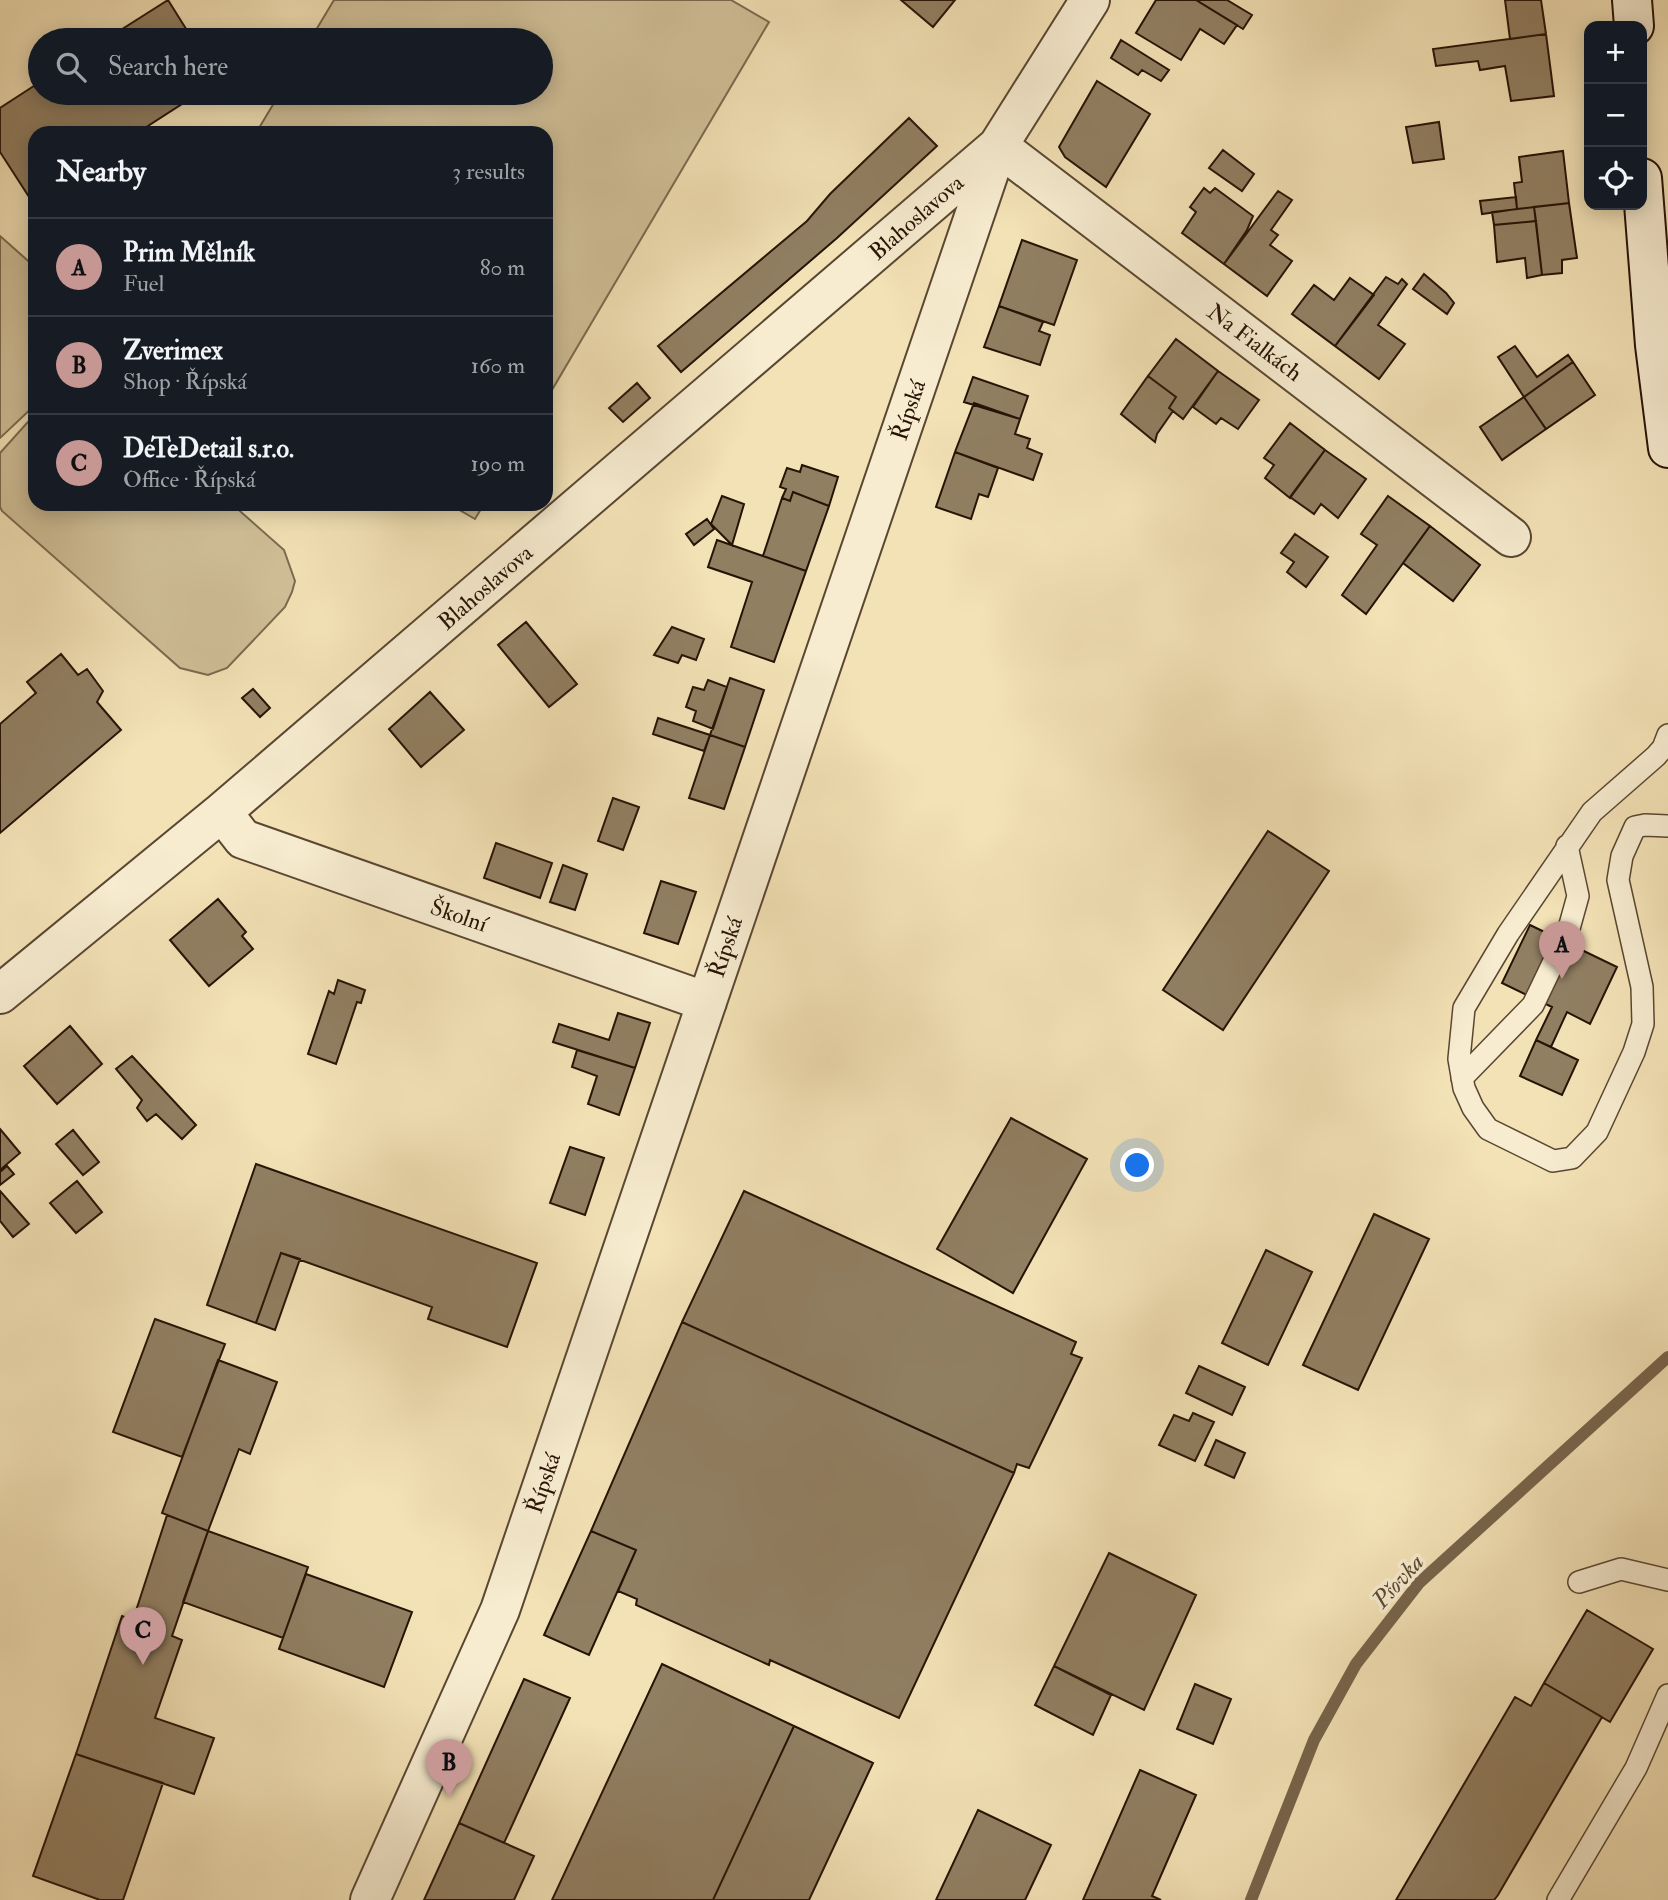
<!DOCTYPE html>
<meta charset="utf-8">
<style>
:root{--surface:#171b24;--page:#20242c;--text:#f1f3f6;--muted:#9ea1a6;--line:#363941;--accent:#c59692}
body{margin:0;font-family:"IM FELL Double Pica",serif;background:var(--page);color:var(--text)}
.controls{position:absolute;right:21px;top:21px;display:grid;overflow:hidden;border-radius:14px;box-shadow:0 4px 18px #0003}
.controls button{width:63px;height:63px;display:grid;place-items:center;padding:0;border:0;border-bottom:2px solid var(--line);background:var(--surface);color:var(--text);font:35px sans-serif}
.you{position:absolute;left:1138px;top:1166px;width:24px;height:24px;margin:-18px;border:5px solid #fff;border-radius:50%;background:#1a73e8;box-shadow:0 0 0 10px #1a73e833}
.badge{display:grid;place-items:center;width:46px;height:46px;border-radius:50%;background:var(--accent);color:#111;font-size:23px;font-weight:700}
.pin{position:absolute;translate:-50% -58px;filter:drop-shadow(0 2px 4px #0008)}
.pin::after{content:'';position:absolute;top:37px;width:24px;height:21px;background:inherit;clip-path:polygon(0 0,100% 0,50% 100%)}
.list{margin:0;padding:0;list-style:none}
h2{display:flex;justify-content:space-between;align-items:center;height:91px;margin:0;padding:0 28px;font-size:30px}
h2 small{font-size:23px;font-weight:400;color:var(--muted)}
.list li{display:grid;grid-template-columns:46px 1fr auto;gap:21px;align-items:center;box-sizing:border-box;height:98px;padding:0 28px;border-top:2px solid var(--line)}
.list b{display:block;font-size:26px;white-space:nowrap}
.list p{margin:0;font-size:23px;white-space:nowrap;color:var(--muted)}
.list em{font-size:23px;font-style:normal;color:var(--muted)}
.icon{flex:none;width:38px;height:38px;fill:none;stroke:currentColor;stroke-width:2;stroke-linecap:round;stroke-linejoin:round}
.map{position:relative;flex:none;width:1668px;height:1900px;overflow:hidden}
.search{position:absolute;background:var(--surface);box-shadow:0 4px 18px #0003;left:28px;top:28px;width:525px;height:77px;display:flex;align-items:center;gap:18px;box-sizing:border-box;padding:0 24px;border-radius:38px;color:var(--muted);font-size:26px}
.panel{position:absolute;background:var(--surface);box-shadow:0 4px 18px #0003;left:28px;top:126px;width:525px;height:385px;border-radius:21px}
.map>svg:first-child{display:block}
.green{fill:#d0bf98;stroke:#7c694f;stroke-width:2}
.lines{fill:none;stroke-linecap:round;stroke-linejoin:round}
.stream{stroke:#78654c;stroke-width:12}
.building{fill:#917f62;stroke:#271306;stroke-width:2}
.lane-casing{stroke:#5a4732;stroke-width:24}
.street-casing{stroke:#5a4732;stroke-width:42}
.secondary-casing{stroke:#271306;stroke-width:42}
.lane{stroke:#f7ecd0;stroke-width:21}
.street{stroke:#f7ecd0;stroke-width:38}
.secondary{stroke:#f7ecd0;stroke-width:38}
.labels{text-anchor:middle;stroke-width:7;stroke-linejoin:round;paint-order:stroke}
.street-label{font-size:23px;fill:#271306;stroke:#f7ecd0}
.water-label{font-size:24px;font-style:italic;fill:#5d4a34;stroke:#f7ecd0}
</style>
<div class="map">
<svg width="1668" height="1900" viewBox="0 0 1668 1900">
<rect width="100%" height="100%" fill="#f3e2b6"/>
<filter id="stains"><feTurbulence type="fractalNoise" baseFrequency=".00286" numOctaves="4"/><feColorMatrix values="0 0 0 0 .2 0 0 0 0 .09 0 0 0 0 .02 0 0 0 .5 -.17"/></filter>
<radialGradient id="worn" r=".72"><stop offset=".6" stop-color="#630" stop-opacity="0"/><stop offset="1" stop-color="#630" stop-opacity=".3"/></radialGradient>
<!-- green -->
<path class="green" d="M 334,0 L 731,0 L 769,22 L 546,400 L 546,133 L 256,133 L 280,93 L 541,93 L 541,40 L 310,40 Z
M 0,236 L 35,267 L 35,405 L 0,438 Z
M 35,414 L 35,504 L 232,504 L 284,550 L 295,581 L 292,592 L 285,607 L 227,668 L 208,675 L 180,668 L 2,511 L 0,507 L 0,453 Z
M 449,504 L 484,504 L 475,519 Z"/>
<g class="lines">
<!-- stream -->
<path class="stream" d="M 1251,1900 L 1314,1740 L 1356,1664 L 1419,1583 L 1668,1357"/>
</g>
<!-- building -->
<path class="building" d="M 168,0 L 193,40 L 105,40 Z
M 901,0 L 955,0 L 933,27 Z
M 1156,0 L 1196,0 L 1237,25 L 1224,44 L 1200,29 L 1181,60 L 1136,33 Z
M 1196,0 L 1227,0 L 1252,15 L 1243,29 Z
M 1505,0 L 1541,0 L 1546,34 L 1510,39 Z
M 1546,34 L 1554,96 L 1511,101 L 1505,66 L 1480,70 L 1478,61 L 1436,66 L 1433,49 Z
M 1121,40 L 1169,70 L 1161,81 L 1142,70 L 1138,75 L 1111,58 Z
M 1097,81 L 1150,114 L 1106,187 L 1065,157 L 1059,147 Z
M 40,82 L 40,93 L 199,93 L 137,133 L 35,133 L 35,198 L 31,200 L 0,152 L 0,108 Z
M 909,118 L 937,146 L 837,238 L 681,372 L 658,346 L 807,221 L 830,194 Z
M 1439,122 L 1444,159 L 1413,163 L 1406,127 Z
M 1223,150 L 1254,174 L 1242,191 L 1209,168 Z
M 1563,151 L 1569,203 L 1517,209 L 1514,183 L 1522,182 L 1519,157 Z
M 1204,188 L 1210,193 L 1215,188 L 1253,216 L 1247,230 L 1224,264 L 1182,233 L 1196,212 L 1190,207 Z
M 1278,191 L 1292,200 L 1271,230 L 1278,235 L 1270,245 L 1292,261 L 1267,296 L 1224,264 Z
M 1516,197 L 1517,209 L 1482,214 L 1480,201 Z
M 1569,203 L 1577,258 L 1562,260 L 1562,273 L 1542,275 L 1534,207 Z
M 1534,207 L 1536,221 L 1494,225 L 1492,212 Z
M 1536,221 L 1542,275 L 1527,278 L 1525,258 L 1497,262 L 1494,225 Z
M 1022,240 L 1077,260 L 1054,325 L 999,306 Z
M 1424,274 L 1446,293 L 1454,303 L 1447,314 L 1413,289 Z
M 1386,277 L 1398,284 L 1402,279 L 1407,284 L 1378,325 L 1405,344 L 1379,379 L 1335,346 Z
M 1350,278 L 1374,295 L 1335,346 L 1292,314 L 1314,285 L 1334,300 Z
M 999,306 L 1043,322 L 1039,331 L 1050,335 L 1040,365 L 984,347 Z
M 1176,339 L 1218,371 L 1183,419 L 1169,408 L 1176,397 L 1148,376 Z
M 1515,346 L 1537,377 L 1568,355 L 1573,362 L 1524,397 L 1498,357 Z
M 1573,362 L 1595,395 L 1546,429 L 1524,397 Z
M 1218,371 L 1259,400 L 1238,429 L 1221,418 L 1216,424 L 1193,407 Z
M 1148,376 L 1176,397 L 1169,408 L 1173,411 L 1157,434 L 1155,442 L 1121,414 Z
M 973,377 L 1028,396 L 1020,419 L 964,402 Z
M 637,383 L 650,398 L 623,422 L 609,408 Z
M 1524,397 L 1546,429 L 1502,460 L 1480,427 Z
M 974,403 L 1020,419 L 1015,434 L 1030,439 L 1027,448 L 1042,454 L 1033,480 L 955,452 Z
M 1290,423 L 1325,450 L 1290,498 L 1265,478 L 1274,465 L 1264,458 Z
M 1325,450 L 1366,479 L 1338,518 L 1321,504 L 1314,514 L 1290,497 Z
M 955,452 L 998,468 L 988,497 L 979,494 L 971,519 L 936,507 Z
M 802,465 L 838,477 L 829,506 L 793,492 L 790,501 L 782,498 L 786,489 L 780,487 L 787,468 L 800,472 Z
M 793,492 L 829,506 L 806,571 L 763,556 L 782,498 L 790,501 Z
M 722,496 L 744,504 L 732,545 L 711,524 Z
M 1388,496 L 1430,526 L 1366,614 L 1342,595 L 1377,545 L 1361,534 Z
M 707,519 L 714,529 L 694,545 L 686,534 Z
M 1430,526 L 1480,565 L 1453,601 L 1403,563 Z
M 1295,534 L 1328,557 L 1306,587 L 1287,572 L 1294,562 L 1281,553 Z
M 717,540 L 806,571 L 774,662 L 731,647 L 752,582 L 708,567 Z
M 526,622 L 577,684 L 549,707 L 498,645 Z
M 672,627 L 704,639 L 696,660 L 682,655 L 678,663 L 654,655 Z
M 61,654 L 78,675 L 87,669 L 103,691 L 97,702 L 121,730 L 0,833 L 0,724 L 36,693 L 27,682 Z
M 730,678 L 764,690 L 745,747 L 710,735 Z
M 708,680 L 727,687 L 713,729 L 693,721 L 696,711 L 686,707 L 693,687 L 704,690 Z
M 253,689 L 270,708 L 260,717 L 242,698 Z
M 430,692 L 464,730 L 421,767 L 389,729 Z
M 658,718 L 710,735 L 704,751 L 653,734 Z
M 710,735 L 745,747 L 724,809 L 689,798 Z
M 613,798 L 639,807 L 623,850 L 598,841 Z
M 1268,831 L 1329,871 L 1223,1030 L 1163,990 Z
M 496,843 L 552,863 L 540,898 L 484,878 Z
M 563,865 L 587,874 L 575,910 L 550,902 Z
M 661,881 L 696,892 L 678,944 L 644,933 Z
M 218,899 L 246,932 L 242,936 L 253,949 L 209,986 L 170,940 Z
M 1530,925 L 1617,967 L 1590,1024 L 1567,1012 L 1551,1047 L 1536,1040 L 1552,1007 L 1502,983 Z
M 338,980 L 365,990 L 361,1003 L 357,1002 L 336,1064 L 308,1054 L 329,991 L 334,994 Z
M 618,1013 L 650,1023 L 635,1068 L 553,1042 L 559,1024 L 609,1040 Z
M 70,1026 L 102,1064 L 57,1104 L 24,1066 Z
M 1536,1040 L 1578,1060 L 1562,1095 L 1520,1076 Z
M 577,1050 L 635,1068 L 619,1115 L 588,1104 L 597,1076 L 572,1067 Z
M 132,1056 L 196,1125 L 182,1139 L 156,1114 L 147,1121 L 137,1108 L 142,1100 L 116,1069 Z
M 1011,1118 L 1087,1159 L 1013,1293 L 937,1249 Z
M 0,1129 L 20,1153 L 0,1170 Z
M 73,1130 L 99,1162 L 83,1175 L 56,1144 Z
M 570,1147 L 604,1158 L 585,1215 L 550,1203 Z
M 256,1164 L 537,1263 L 507,1347 L 428,1319 L 432,1307 L 281,1253 L 256,1323 L 207,1305 Z
M 7,1166 L 14,1174 L 0,1185 L 0,1172 Z
M 77,1181 L 102,1212 L 76,1233 L 50,1203 Z
M 0,1191 L 29,1224 L 13,1237 L 0,1221 Z
M 744,1191 L 1076,1342 L 1071,1354 L 1082,1358 L 1029,1468 L 1017,1464 L 1014,1473 L 682,1322 Z
M 1374,1214 L 1429,1239 L 1358,1390 L 1303,1365 Z
M 1266,1250 L 1312,1272 L 1268,1365 L 1222,1343 Z
M 281,1253 L 300,1259 L 275,1330 L 256,1323 Z
M 155,1319 L 225,1344 L 182,1457 L 113,1432 Z
M 682,1322 L 1014,1473 L 899,1718 L 770,1660 L 769,1665 L 636,1605 L 637,1599 L 618,1591 L 636,1550 L 591,1531 Z
M 218,1360 L 277,1382 L 250,1454 L 239,1449 L 208,1531 L 162,1513 Z
M 1199,1366 L 1245,1387 L 1232,1415 L 1186,1393 Z
M 1193,1413 L 1214,1422 L 1195,1461 L 1159,1445 L 1174,1415 L 1189,1421 Z
M 1216,1440 L 1245,1453 L 1234,1478 L 1205,1465 Z
M 167,1515 L 208,1531 L 172,1636 L 182,1640 L 155,1718 L 214,1738 L 194,1794 L 76,1754 L 122,1616 L 133,1620 Z
M 208,1531 L 308,1567 L 283,1638 L 183,1602 Z
M 591,1531 L 636,1550 L 589,1655 L 544,1635 Z
M 1109,1553 L 1196,1595 L 1144,1710 L 1054,1666 Z
M 306,1574 L 412,1612 L 384,1687 L 279,1649 Z
M 1587,1610 L 1653,1649 L 1610,1722 L 1544,1683 Z
M 662,1664 L 794,1726 L 713,1900 L 552,1900 Z
M 1054,1666 L 1111,1695 L 1093,1735 L 1035,1705 Z
M 524,1679 L 570,1698 L 504,1843 L 459,1823 Z
M 1544,1683 L 1602,1717 L 1498,1895 L 1494,1900 L 1396,1900 L 1515,1697 L 1531,1706 Z
M 1195,1684 L 1231,1699 L 1213,1744 L 1177,1729 Z
M 794,1726 L 873,1763 L 809,1900 L 713,1900 Z
M 76,1754 L 163,1783 L 123,1900 L 100,1900 L 33,1876 Z
M 1140,1770 L 1196,1795 L 1152,1896 L 1161,1900 L 1083,1900 Z
M 978,1810 L 1051,1845 L 1025,1900 L 936,1900 Z
M 459,1823 L 534,1856 L 514,1900 L 424,1900 Z"/>
<g class="lines">
<defs>
<path id="lane" d="M 1668,735 L 1663,748 L 1656,756 L 1592,812 L 1508,934 L 1464,1008 L 1459,1059 L 1464,1088 L 1473,1108 L 1488,1129 L 1553,1161 L 1572,1158 L 1597,1132 L 1634,1052 L 1643,1024 L 1642,987 L 1618,880 L 1622,856 L 1635,827 L 1645,825 L 1668,826
M 1462,1078 L 1533,1005 L 1568,932 L 1578,896 L 1567,846
M 1579,1582 L 1621,1569 L 1668,1580
M 1558,1900 L 1636,1768 L 1668,1695"/>
<path id="street" d="M 222,812 L 243,839 L 707,1002
M 0,994 L 222,812 L 998,146 L 1511,537
M 370,1900 L 500,1610 L 998,146 L 1090,0"/>
<path id="secondary" d="M 1632,0 L 1634,26
M 1642,178 L 1655,345 L 1668,448"/>
</defs>
<!-- lane casing -->
<use href="#lane" class="lane-casing"/>
<!-- street casing -->
<use href="#street" class="street-casing"/>
<!-- secondary casing -->
<use href="#secondary" class="secondary-casing"/>
<!-- lane -->
<use href="#lane" class="lane"/>
<!-- street -->
<use href="#street" class="street"/>
<!-- secondary -->
<use href="#secondary" class="secondary"/>
</g>
<g class="labels">
<!-- street labels -->
<g class="street-label">
<text transform="translate(916 217) rotate(-41)" y="8">Blahoslavova</text>
<text transform="translate(1255 342) rotate(37)" y="8">Na Fialkách</text>
<text transform="translate(908 410) rotate(-71)" y="8">Řípská</text>
<text transform="translate(485 587) rotate(-41)" y="8">Blahoslavova</text>
<text transform="translate(459 915) rotate(19)" y="8">Školní</text>
<text transform="translate(725 947) rotate(-71)" y="8">Řípská</text>
<text transform="translate(543 1483) rotate(-71)" y="8">Řípská</text>
</g>
<!-- water labels -->
<g class="water-label">
<text transform="translate(1398 1581) rotate(-48)" y="8">Pšovka</text>
</g>
</g>
<rect width="100%" height="100%" filter="url(#stains)"/>
<rect width="100%" height="100%" fill="url(#worn)"/>
</svg>
<div class="controls">
<button>+</button>
<button>−</button>
<button><svg class="icon" aria-label="locate" viewBox="0 0 24 24"><circle cx="12" cy="12" r="6"/><path d="M12 2v4M12 18v4M2 12h4M18 12h4"/></svg></button>
</div>
<div class="you"></div>
<div class="pin badge" style="left:1562px;top:979px">A</div>
<div class="pin badge" style="left:449px;top:1797px">B</div>
<div class="pin badge" style="left:143px;top:1665px">C</div>
<div class="search"><svg class="icon" aria-label="search" viewBox="0 0 24 24"><circle cx="10" cy="10" r="6"/><path d="M15 15l6 6"/></svg>Search here</div>
<section class="panel">
<h2>Nearby<small>3 results</small></h2>
<ul class="list">
<li><span class="badge">A</span><div><b>Prim Mělník</b><p>Fuel</p></div><em>80 m</em></li>
<li><span class="badge">B</span><div><b>Zverimex</b><p>Shop · Řípská</p></div><em>160 m</em></li>
<li><span class="badge">C</span><div><b>DeTeDetail s.r.o.</b><p>Office · Řípská</p></div><em>190 m</em></li>
</ul>
</section>
</div>
